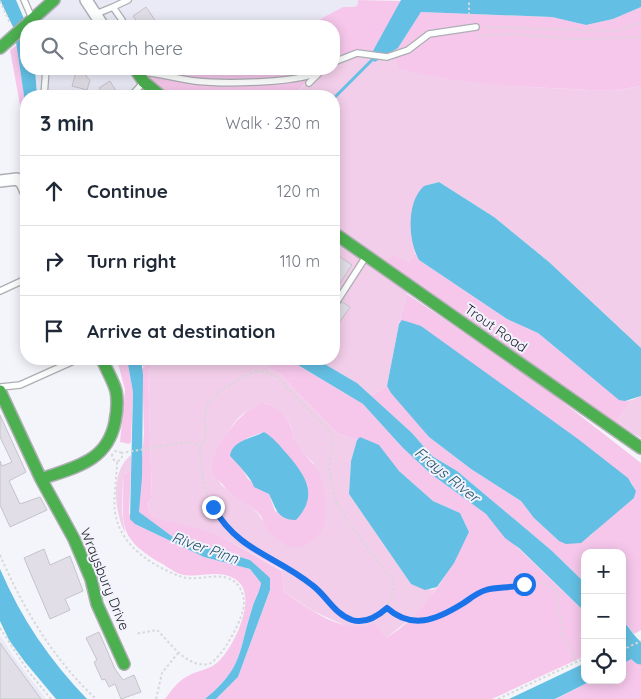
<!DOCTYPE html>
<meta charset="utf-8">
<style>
:root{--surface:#fff;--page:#f2f2f3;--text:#1f2937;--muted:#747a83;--line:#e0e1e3}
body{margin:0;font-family:Quicksand,sans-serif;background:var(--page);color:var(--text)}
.controls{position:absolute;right:15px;bottom:15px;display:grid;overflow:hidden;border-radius:10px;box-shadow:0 2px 12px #0003}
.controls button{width:45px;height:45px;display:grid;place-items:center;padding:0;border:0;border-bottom:1px solid var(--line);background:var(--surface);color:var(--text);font:25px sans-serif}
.stop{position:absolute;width:15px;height:15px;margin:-11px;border:4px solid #1a73e8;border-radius:50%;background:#fff}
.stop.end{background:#1a73e8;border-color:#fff;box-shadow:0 1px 5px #0008}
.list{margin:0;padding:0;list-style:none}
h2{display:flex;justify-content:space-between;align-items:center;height:65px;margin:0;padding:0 20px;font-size:21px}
h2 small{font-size:16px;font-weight:400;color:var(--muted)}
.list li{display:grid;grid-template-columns:32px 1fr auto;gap:15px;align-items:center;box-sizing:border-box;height:70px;padding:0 20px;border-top:1px solid var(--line)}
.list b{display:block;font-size:19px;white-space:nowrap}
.list em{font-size:16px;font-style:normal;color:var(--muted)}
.icon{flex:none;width:28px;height:28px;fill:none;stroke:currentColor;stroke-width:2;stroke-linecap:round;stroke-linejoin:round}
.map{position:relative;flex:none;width:641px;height:699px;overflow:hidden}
.search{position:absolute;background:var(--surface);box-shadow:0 2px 12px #0003;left:20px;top:20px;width:320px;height:55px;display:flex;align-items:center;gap:12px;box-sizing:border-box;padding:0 18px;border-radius:20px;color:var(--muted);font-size:19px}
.panel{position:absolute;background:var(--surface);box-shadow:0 2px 12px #0003;left:20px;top:90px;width:320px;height:275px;border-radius:20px}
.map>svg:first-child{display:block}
.built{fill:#eaeaf7}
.green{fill:#f3ceea;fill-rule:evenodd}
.forest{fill:#f6c7eb;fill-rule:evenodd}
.water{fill:#63bfe3}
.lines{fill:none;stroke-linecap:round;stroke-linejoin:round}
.stream{stroke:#63bfe3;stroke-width:3}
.river{stroke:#63bfe3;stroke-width:19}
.building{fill:#e1dee7;stroke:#c5c4ca}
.lane-casing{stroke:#aeafb4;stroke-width:8}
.street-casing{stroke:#aeafb4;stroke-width:14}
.fast-casing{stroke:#aeafb4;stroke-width:14}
.path{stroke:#d8d8da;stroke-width:2;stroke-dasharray:2.5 2.5;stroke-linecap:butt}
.lane{stroke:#fdfefe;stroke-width:5.5}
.street{stroke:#fdfefe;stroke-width:11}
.fast{stroke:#4caf50;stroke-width:11}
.route{stroke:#1a73e8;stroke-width:6}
.labels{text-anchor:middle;stroke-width:4;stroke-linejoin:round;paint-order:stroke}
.street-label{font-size:14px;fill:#1e1e26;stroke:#f2f3fc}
.water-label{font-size:15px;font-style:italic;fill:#235469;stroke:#f2f3fc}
</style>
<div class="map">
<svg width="641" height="699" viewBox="0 0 641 699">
<rect width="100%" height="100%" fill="#f4f5fa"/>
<!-- built -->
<path class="built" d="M 60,0 L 84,0 L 102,26 L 29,26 Z
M 86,0 L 358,0 L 358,4 L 355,7 L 343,7 L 307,26 L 106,26 Z
M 35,69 L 131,69 L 158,96 L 37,96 Z
M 0,635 L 13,656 L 46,699 L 0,699 Z"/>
<!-- green -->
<path class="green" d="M 352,55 L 370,55 L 369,58 L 375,62 L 382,57 L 395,59 L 498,83 L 528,87 L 612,91 L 641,86 L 641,348 L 549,262 L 494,217 L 439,182 C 406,187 411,227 415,253 L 408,263 L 385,264 L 334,227 L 334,96 L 294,96 C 304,85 318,69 334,69 L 334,63 Z
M 334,236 L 409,287 L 399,324 L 387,386 L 371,396 L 357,383 L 316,359 L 334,359 Z
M 141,359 L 256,359 L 281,375 L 337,433 L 357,440 L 351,461 L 349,494 L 411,584 L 432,590 L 437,587 L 423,609 L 386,638 L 364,628 L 351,628 L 337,622 L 313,611 L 284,592 L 282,570 L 226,539 L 154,517 L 150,513 L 147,503 L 152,499 L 148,373 L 153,361 L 144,370 ZM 260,403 C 274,402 285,414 291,426 C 293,431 293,437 295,442 C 300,450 308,457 314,464 L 265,525 C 258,508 240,500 226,489 C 220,485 216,476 212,470 C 214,455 233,418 247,411 C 252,408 256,409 260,403 Z
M 641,396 L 641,438 L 615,424 L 632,400 Z
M 131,455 L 131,470 L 123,475 L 122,512 L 125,533 C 114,511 110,471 131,455 Z"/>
<!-- forest -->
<path class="forest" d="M 358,0 L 402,1 L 371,54 L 359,52 L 334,61 L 334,26 L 307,26 L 343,7 L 355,7 L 358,4 Z
M 641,7 L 641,86 L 612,91 L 528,87 L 455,80 L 400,69 L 395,59 L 382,57 L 398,48 L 421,12 L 552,17 L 586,25 L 613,19 Z
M 17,45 L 26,109 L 26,138 L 10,50 Z
M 138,69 L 323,69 L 308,83 L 306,82 L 294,96 L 169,96 Z
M 415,253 L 419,260 L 507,319 L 538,333 L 612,394 L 625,401 L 632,400 L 615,424 L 385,264 L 394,255 L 408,263 Z
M 407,294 L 532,378 L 641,463 L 641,630 L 634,634 L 622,619 L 622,553 L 585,553 L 585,583 L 551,550 L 457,471 L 432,456 L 412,433 L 371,396 L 387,386 L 429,437 L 471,469 L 521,501 L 534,518 L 559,541 L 590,536 L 608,518 L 634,498 L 636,491 L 631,482 L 598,455 L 403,320 L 399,324 Z
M 117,359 L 127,359 L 133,392 L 131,442 L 129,444 L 120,442 L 125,390 Z
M 154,359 L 148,373 L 152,499 L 147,503 L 150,513 L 154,517 L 207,531 L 226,539 L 282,571 L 284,592 C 308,608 345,637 374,623 L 386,638 C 426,614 449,572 469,532 L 460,513 L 433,501 L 360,437 L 357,440 L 337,433 L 281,375 L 256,359 L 288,359 L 363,404 L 403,448 L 431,474 L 486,514 L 513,543 L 585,612 L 585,656 L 492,699 L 216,699 L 238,677 L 270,590 L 250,560 L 173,537 L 138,512 L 144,433 L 142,369 Z
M 260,403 C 274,402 286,414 291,427 C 293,431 293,437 295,441 C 303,455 316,463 321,478 C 328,501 331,535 305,545 C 298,548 291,549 284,544 C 277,540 269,533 265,526 C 263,523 263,518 260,515 C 251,504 231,497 223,485 C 220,481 214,478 213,474 C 206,458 233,423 245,413 C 250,408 255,409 260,403 ZM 264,432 L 308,484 L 307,503 L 290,520 L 280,517 L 275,511 L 269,494 L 248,479 L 239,463 L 247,438 Z
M 131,470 L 129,513 L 135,524 L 204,557 L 250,569 L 261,583 C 260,592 254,600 252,609 C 238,652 244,667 205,699 L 165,699 C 171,691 177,682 186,677 C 197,670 211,670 220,660 C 235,645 261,591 233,578 C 216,569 198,579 180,574 C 172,571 165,565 157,561 C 113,534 125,520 123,475 Z
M 637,656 L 641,659 L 641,699 L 556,699 L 593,680 L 622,680 L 622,664 Z"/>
<!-- water -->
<path class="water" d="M 0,0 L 16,0 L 25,21 L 14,29 Z
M 401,0 L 641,0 L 641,7 L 613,19 L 586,25 L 552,17 L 421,12 L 398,48 L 375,62 L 369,58 Z
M 26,26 L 26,69 L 35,69 L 37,96 L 26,96 L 26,109 L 15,35 Z
M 439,182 L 494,217 L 549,262 L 641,348 L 641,396 L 625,401 L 619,400 L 538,333 L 507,319 L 419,260 C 408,241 406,202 424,186 Z
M 402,320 L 421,326 L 578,439 L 628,478 L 636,491 L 634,498 L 581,543 L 566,544 L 559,541 L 534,518 L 521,501 L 471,469 L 429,437 L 391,393 L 387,386 L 399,324 Z
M 127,359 L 141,359 L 143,375 L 142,477 L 139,512 L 173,537 L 250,560 L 270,578 L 270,590 L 238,677 L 216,699 L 205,699 C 244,667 238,652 252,609 C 254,600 260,592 261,583 L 250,569 L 204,557 L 135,524 L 130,519 L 133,392 Z
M 288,359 L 316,359 L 357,383 L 412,433 L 432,456 L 457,471 L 551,550 L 585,583 L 585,612 L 519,548 L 505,538 L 486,514 L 431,474 L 403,448 L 363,404 Z
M 264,432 C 273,437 280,446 287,454 C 306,476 319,495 296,520 C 277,520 276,508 269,494 L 254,487 C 253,480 236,462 230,456 C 232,440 253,438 264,432 Z
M 360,437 L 379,445 L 399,471 L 433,501 L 460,513 L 469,532 L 454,563 L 437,587 L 425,590 L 411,584 L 349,494 L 351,461 L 357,440 Z
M 0,569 C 21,618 50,661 87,699 L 56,699 L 25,662 L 9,640 L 0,621 Z
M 622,619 L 638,640 L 625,646 L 622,644 Z
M 641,643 L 641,654 L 622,664 L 622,652 Z
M 585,663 L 585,680 L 593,680 L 555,699 L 509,699 Z"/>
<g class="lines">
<!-- stream -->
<path class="stream" d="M 334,98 L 372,60"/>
<!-- river -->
<path class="river" d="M 622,637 L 641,655"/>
</g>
<!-- building -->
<path class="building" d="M 146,7 L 157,23 L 152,26 L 140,26 L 133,16 Z
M 77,69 L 88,69 L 86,76 L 90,80 L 87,90 L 72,86 Z
M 110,81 L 119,96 L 104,96 L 99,88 Z
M 334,253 L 352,265 L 334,292 Z
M 342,302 L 350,307 L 339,323 L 334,319 L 334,311 Z
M 0,415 L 26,472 L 9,481 L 20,504 L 40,497 L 47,510 L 10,527 L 0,505 L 0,461 L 2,466 L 12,462 L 0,437 Z
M 44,549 L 50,565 L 70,556 L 83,591 L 65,599 L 70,610 L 50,619 L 24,558 Z
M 99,632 L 115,669 L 123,680 L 134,675 L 141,692 L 121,699 L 115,684 L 109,687 L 105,679 L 102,680 L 94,662 L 97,660 L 86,638 Z
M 0,643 L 10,657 L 41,699 L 0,699 Z"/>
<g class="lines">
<defs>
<path id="lane" d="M 24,0 L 31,16
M 113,7 L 128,0
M 96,14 L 113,7 L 122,20
M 334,62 L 357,53 L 387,57 L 408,50 L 429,34 L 476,27
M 142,72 C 159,73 177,79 195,81 C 222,84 304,84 325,69
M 309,83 L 318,74
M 44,96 L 46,69
M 131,96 L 143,83
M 0,291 L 26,279
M 334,306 L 365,258
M 1,387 L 20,385 L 78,359"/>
<path id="street" d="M 86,0 L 103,26
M 0,181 L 17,179 L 22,183 L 26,192"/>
<path id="fast" d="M 0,48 L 54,0
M 135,69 L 144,82 L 161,96
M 334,233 L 641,448
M 0,391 L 41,479 L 74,539 L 91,579 L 97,604 L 124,664
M 41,479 C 75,467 107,462 115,422 C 117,412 118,401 116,391 C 113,380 106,369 102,359"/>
</defs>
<!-- lane casing -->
<use href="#lane" class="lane-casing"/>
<!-- street casing -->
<use href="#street" class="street-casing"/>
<!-- fast casing -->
<use href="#fast" class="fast-casing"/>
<!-- path -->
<path class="path" d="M 0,1 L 10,23
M 469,20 L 469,0
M 485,27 L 617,31 L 641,22
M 479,36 L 509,34 L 578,39 L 641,37
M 298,96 L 304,89
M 256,371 L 267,372 L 277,377 L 331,433 L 333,445 L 329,469 L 336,502 L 350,525 L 394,582 C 394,594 389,608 378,614 C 343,636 329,595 305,579 C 276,561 238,548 219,518 C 205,496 200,471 200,446 L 205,441 C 206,430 204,419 206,409 C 210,393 242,378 256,371 Z
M112 456a5 5 0 1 1 10 0a5 5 0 1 1-10 0Z
M 121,453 L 187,442 L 200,445
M 117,462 C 117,478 113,496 115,512 C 120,546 152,566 182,577 C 198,582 220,570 235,582 C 240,586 244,595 244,602 C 245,617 222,658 209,664 C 186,668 171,643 157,630 L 135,634
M 0,555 C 23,608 53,659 96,699
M 387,608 L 398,618 L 421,621 L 456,608 L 487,590 L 514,587 L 532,582 L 543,583 L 557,591 L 562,633 L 576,662
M 0,628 L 28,671 L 51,699
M 622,650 L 641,641
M 156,699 L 162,673 L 178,653
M 498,699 L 585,658"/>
<!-- lane -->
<use href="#lane" class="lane"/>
<!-- street -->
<use href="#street" class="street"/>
<!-- fast -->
<use href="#fast" class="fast"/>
</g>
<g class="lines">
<!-- route -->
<path class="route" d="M 213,507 C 239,552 275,555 312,585 C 327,596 334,614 352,620 C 365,624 378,616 387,608 C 412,630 436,620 462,604 C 470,599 476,593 486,590 C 498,586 511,589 524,584"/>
</g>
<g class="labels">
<!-- street labels -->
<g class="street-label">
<text transform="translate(496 328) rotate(35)" y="5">Trout Road</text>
<text transform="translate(105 579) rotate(68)" y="5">Wraysbury Drive</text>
</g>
<!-- water labels -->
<g class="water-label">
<text transform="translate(447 475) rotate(39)" y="5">Frays River</text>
<text transform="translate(205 548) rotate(19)" y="5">River Pinn</text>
</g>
</g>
</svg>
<div class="controls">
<button>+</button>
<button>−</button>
<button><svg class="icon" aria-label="locate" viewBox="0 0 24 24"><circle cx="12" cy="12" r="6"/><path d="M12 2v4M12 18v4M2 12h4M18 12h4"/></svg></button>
</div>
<div class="stop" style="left:524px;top:584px"></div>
<div class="stop end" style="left:213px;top:507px"></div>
<div class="search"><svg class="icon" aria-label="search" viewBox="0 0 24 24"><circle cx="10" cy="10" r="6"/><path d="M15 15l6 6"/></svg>Search here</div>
<section class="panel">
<h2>3 min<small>Walk · 230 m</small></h2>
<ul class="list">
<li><svg class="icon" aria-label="ahead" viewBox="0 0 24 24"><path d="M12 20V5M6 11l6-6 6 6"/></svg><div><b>Continue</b></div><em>120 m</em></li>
<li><svg class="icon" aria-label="right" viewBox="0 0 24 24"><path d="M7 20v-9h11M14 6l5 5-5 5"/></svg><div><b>Turn right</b></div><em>110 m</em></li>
<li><svg class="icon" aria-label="arrive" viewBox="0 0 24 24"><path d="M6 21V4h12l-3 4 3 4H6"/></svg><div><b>Arrive at destination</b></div></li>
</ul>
</section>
</div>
